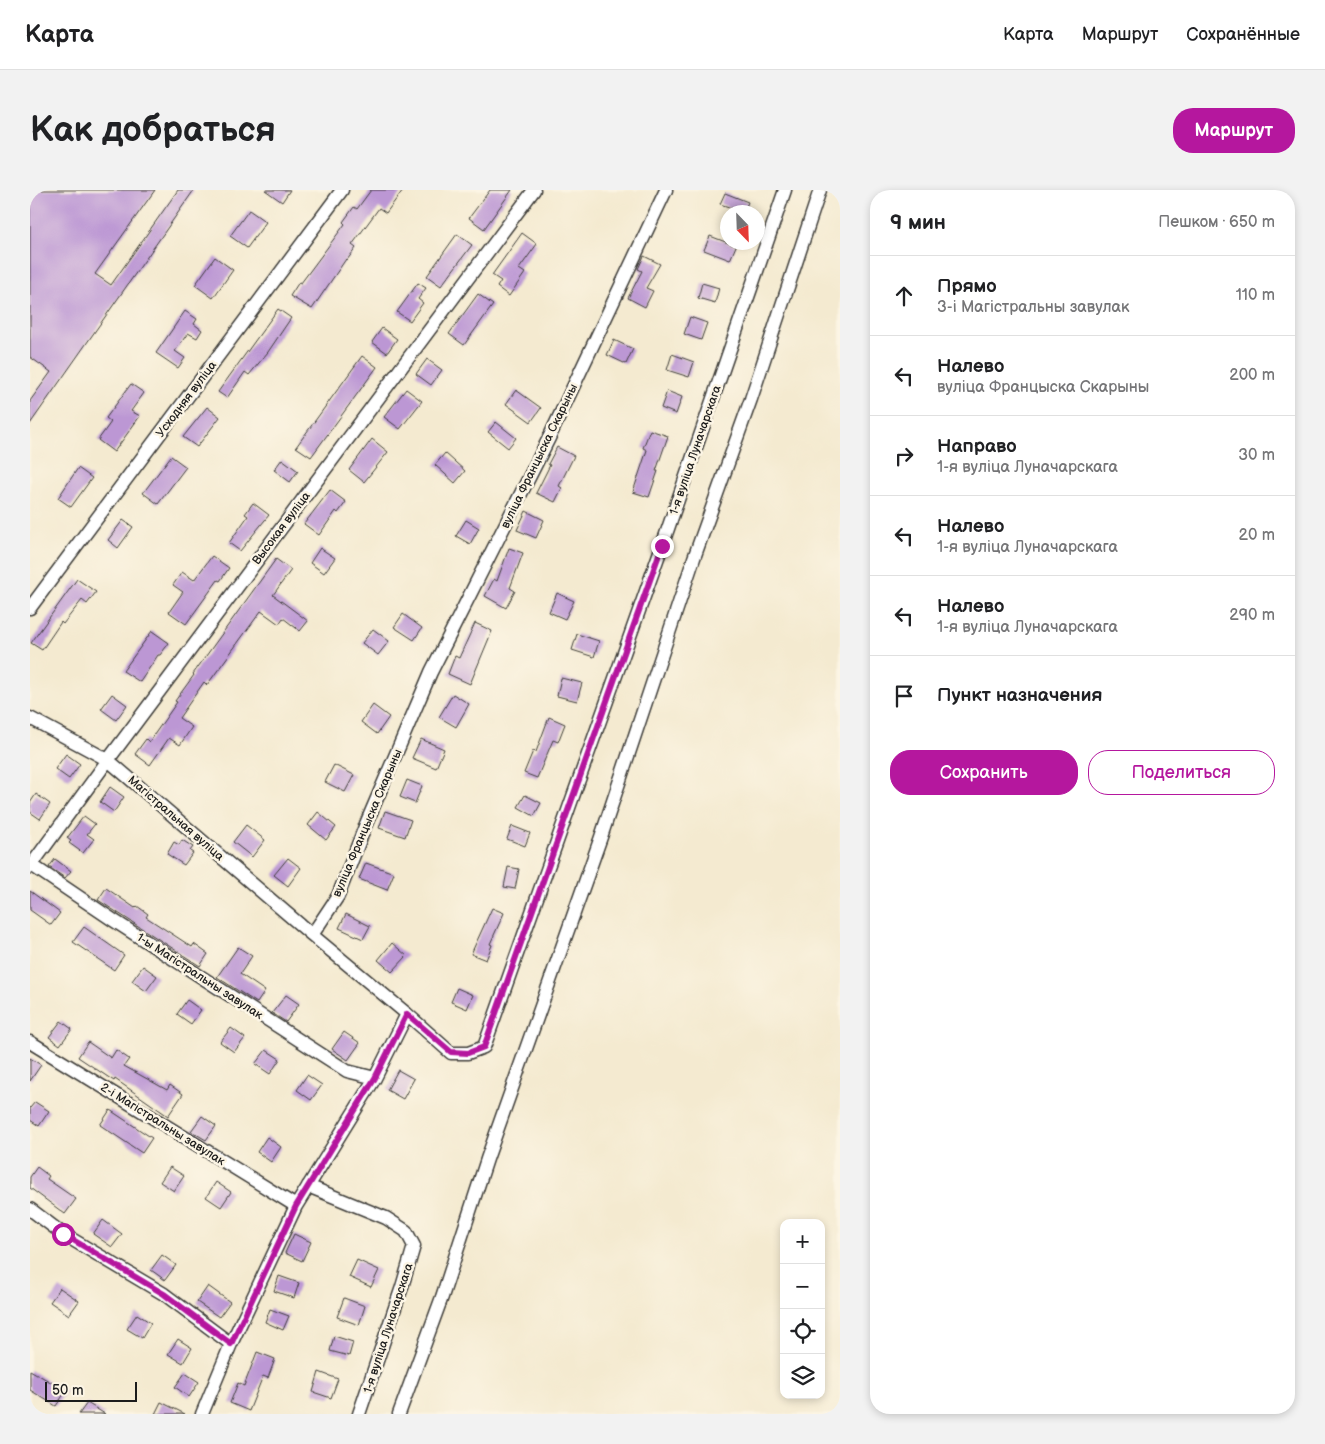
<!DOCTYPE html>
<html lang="ru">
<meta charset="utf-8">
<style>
:root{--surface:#fff;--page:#f2f2f2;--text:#202124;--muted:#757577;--line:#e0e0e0;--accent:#b5179e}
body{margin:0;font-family:"Balsamiq Sans",sans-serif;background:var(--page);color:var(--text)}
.controls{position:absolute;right:15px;bottom:15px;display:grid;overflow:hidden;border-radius:10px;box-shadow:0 2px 8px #0003}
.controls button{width:45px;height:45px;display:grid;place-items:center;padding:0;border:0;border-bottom:1px solid var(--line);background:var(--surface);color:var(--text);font:25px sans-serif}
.compass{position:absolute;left:690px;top:15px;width:45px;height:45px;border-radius:50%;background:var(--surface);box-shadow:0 2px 8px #0003;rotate:157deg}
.scale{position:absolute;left:15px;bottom:12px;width:92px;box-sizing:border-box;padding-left:5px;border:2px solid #1c1c1c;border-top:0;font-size:14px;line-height:18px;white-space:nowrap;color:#1c1c1c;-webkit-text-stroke:4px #fcf5e5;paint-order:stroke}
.stop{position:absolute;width:15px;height:15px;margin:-11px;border:4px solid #b5179e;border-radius:50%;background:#fff}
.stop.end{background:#b5179e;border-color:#fff;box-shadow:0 1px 5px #0008}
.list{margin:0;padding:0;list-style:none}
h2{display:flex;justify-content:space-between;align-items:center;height:65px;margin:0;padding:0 20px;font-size:21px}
h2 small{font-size:16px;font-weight:400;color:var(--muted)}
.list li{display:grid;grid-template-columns:32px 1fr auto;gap:15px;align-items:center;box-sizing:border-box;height:80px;padding:0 20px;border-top:1px solid var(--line)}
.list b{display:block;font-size:19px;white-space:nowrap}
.list p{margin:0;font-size:16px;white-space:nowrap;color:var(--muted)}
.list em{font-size:16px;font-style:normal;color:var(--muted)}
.actions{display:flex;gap:10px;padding:15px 20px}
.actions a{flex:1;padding:11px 0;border:1px solid var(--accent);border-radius:20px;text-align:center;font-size:18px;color:var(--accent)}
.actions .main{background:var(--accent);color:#fff}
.icon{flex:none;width:28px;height:28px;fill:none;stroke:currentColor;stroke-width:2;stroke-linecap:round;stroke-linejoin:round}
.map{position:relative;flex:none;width:810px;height:1224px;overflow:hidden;border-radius:20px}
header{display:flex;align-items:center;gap:30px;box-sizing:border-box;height:70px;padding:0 25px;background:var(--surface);border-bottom:1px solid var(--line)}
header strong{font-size:24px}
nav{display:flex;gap:28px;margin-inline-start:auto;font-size:18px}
.intro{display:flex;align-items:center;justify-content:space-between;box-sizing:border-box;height:120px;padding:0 30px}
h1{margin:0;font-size:35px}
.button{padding:12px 22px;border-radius:20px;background:var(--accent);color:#fff;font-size:18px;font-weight:700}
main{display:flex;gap:30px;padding:0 30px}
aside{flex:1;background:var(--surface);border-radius:20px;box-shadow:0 2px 8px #0003}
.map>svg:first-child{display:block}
.building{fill:#bc97d4}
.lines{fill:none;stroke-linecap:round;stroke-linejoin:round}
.minor-casing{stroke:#3c3b37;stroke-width:15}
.minor{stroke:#fff;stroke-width:12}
.route{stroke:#b5179e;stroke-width:6}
.labels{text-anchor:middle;stroke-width:5;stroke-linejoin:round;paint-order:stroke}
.street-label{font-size:12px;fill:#1c1c1c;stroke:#fcf5e5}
</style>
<header>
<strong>Карта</strong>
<nav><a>Карта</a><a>Маршрут</a><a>Сохранённые</a></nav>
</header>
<div class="intro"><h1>Как добраться</h1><a class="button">Маршрут</a></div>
<main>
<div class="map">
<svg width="810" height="1224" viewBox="0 0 810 1224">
<rect width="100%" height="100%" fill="#fcf5e5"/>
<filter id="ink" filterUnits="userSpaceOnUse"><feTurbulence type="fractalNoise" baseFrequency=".02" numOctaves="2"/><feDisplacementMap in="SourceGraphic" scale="10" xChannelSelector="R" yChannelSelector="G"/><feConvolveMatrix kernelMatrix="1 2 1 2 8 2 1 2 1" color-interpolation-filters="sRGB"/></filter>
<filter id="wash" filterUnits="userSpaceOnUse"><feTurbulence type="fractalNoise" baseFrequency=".0096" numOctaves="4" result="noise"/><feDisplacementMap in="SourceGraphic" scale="20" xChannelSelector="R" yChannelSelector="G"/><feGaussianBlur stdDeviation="1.12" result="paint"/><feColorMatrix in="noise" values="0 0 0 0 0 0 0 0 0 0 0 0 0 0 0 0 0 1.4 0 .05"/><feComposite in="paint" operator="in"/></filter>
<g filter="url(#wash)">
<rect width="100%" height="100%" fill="#f4ead0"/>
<g id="blocks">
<!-- building -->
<path class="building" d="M 0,0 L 125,0 L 65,84 L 81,95 L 148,0 L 164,0 L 0,234 L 0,211 L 21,182 L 0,167 Z
M 235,0 L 260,0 L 252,12 Z
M 341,0 L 373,0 L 356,23 L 349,18 L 322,55 L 326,58 L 317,70 L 316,69 L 282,119 L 260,106 L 269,92 L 271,93 L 315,34 L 313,32 L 324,17 L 327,19 Z
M 460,0 L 482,0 L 454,39 L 439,28 Z
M 695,3 L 718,12 L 714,22 L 690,14 Z
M 219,20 L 236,32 L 217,58 L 200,46 Z
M 492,43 L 507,54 L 489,79 L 495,83 L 479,106 L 467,97 L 471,91 L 462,85 Z
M 427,44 L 442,55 L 411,96 L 397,86 Z
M 680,46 L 706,56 L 700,70 L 674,60 Z
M 614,66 L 630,74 L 616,98 L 623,101 L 615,117 L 598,108 L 612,81 L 608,79 Z
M 185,67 L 203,80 L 183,108 L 165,95 Z
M 388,93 L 396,98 L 388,109 L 393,113 L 380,131 L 367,122 Z
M 672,93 L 689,98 L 685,113 L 668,108 Z
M 448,104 L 463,115 L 434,155 L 419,144 Z
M 248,119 L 261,128 L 238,162 L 219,185 L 215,182 L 197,208 L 188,202 Z
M 155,121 L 167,129 L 164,134 L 172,140 L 167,148 L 158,143 L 145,161 L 155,168 L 148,178 L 126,163 Z
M 660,127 L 677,133 L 671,150 L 654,144 Z
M 352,138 L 367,149 L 357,163 L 342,152 Z
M 584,150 L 603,159 L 596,174 L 577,165 Z
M 642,164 L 664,172 L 659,187 L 637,180 Z
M 332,166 L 347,177 L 281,267 L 266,257 Z
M 397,169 L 412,180 L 401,195 L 386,184 Z
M 101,194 L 114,203 L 101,221 L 110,226 L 84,262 L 68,250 L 81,232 L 76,228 Z
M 376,199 L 392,211 L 370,239 L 354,227 Z
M 486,200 L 511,218 L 501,232 L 476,214 Z
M 637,201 L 652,207 L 646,224 L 631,218 Z
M 177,217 L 190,227 L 167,257 L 153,247 Z
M 466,232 L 486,248 L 478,258 L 458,242 Z
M 620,240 L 638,246 L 626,281 L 628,281 L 619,307 L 603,302 L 617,260 L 613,258 Z
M 342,249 L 358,262 L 334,292 L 319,280 Z
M 527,257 L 544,266 L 529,296 L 532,298 L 525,312 L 506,303 L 520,275 L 518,274 Z
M 415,263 L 435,281 L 425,293 L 405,275 Z
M 141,266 L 156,277 L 128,314 L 113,303 Z
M 252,269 L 268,281 L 260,292 L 244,280 Z
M 48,278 L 62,288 L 41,317 L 28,308 Z
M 300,300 L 316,312 L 308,323 L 306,321 L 289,345 L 274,334 Z
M 223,313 L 239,325 L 210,361 L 199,353 L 218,326 L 215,324 Z
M 496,321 L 514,330 L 506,348 L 487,340 Z
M 93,330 L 103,337 L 88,358 L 78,350 Z
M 436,330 L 449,338 L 440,354 L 426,346 Z
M 290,358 L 305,368 L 294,383 L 280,373 Z
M 479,358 L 493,363 L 480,398 L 485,401 L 476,418 L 455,406 L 464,389 L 467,391 Z
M 182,366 L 199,378 L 190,391 L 188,390 L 156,434 L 139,422 L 153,402 L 143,395 L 152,382 L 164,390 Z
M 246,369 L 261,380 L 243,405 L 278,431 L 270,441 L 253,428 L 249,434 L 231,421 L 177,495 L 174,492 L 149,528 L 162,537 L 150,555 L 139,548 L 120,575 L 105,564 L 116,549 L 119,552 L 147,512 L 145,511 L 164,485 L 163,484 Z
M 47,389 L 66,402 L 57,414 L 52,410 L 33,434 L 31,432 L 12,460 L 1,453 Z
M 527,403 L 544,411 L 535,429 L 519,422 Z
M 373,424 L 392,438 L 384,450 L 364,437 Z
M 445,433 L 462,441 L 440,494 L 418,484 L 425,466 L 429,468 Z
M 343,439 L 359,451 L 348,465 L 332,453 Z
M 122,441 L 139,453 L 130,465 L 128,465 L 110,492 L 93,481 Z
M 547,444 L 569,451 L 564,467 L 542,460 Z
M 531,488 L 552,493 L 547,511 L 527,506 Z
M 82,504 L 97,515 L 86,530 L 71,519 Z
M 423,504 L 439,514 L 426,537 L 409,527 Z
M 343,515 L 359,527 L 347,544 L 331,532 Z
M 519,527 L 535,534 L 528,552 L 523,550 L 507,588 L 494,583 L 503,561 L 506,562 Z
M 391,549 L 414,559 L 406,578 L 382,568 Z
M 36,564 L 50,574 L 39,589 L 25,579 Z
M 304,575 L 324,585 L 315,602 L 295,592 Z
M 377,590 L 392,596 L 385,613 L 370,607 Z
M 80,597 L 94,607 L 84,622 L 70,612 Z
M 6,604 L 20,614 L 10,629 L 0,622 L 0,613 Z
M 495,605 L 511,613 L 504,626 L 488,617 Z
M 355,621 L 381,630 L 375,647 L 349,638 Z
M 288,622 L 306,637 L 296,650 L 278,635 Z
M 54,626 L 65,634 L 57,644 L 64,649 L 53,663 L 39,653 L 41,651 L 37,648 Z
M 216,635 L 235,650 L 222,667 L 203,652 Z
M 482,636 L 500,643 L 495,656 L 477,649 Z
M 152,650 L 163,657 L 160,661 L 163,663 L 154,675 L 137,664 L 144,652 L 149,655 Z
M 258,668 L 271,678 L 258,696 L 244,685 Z
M 25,669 L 41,681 L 35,688 L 19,677 Z
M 336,673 L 364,683 L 357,700 L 329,689 Z
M 478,677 L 489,679 L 485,699 L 474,697 Z
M 76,698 L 105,718 L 107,716 L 118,724 L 116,727 L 162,757 L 164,754 L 178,764 L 170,776 L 68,710 Z
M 0,701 L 30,723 L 21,735 L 0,720 Z
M 462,718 L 474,723 L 460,754 L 462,755 L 456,770 L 441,764 Z
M 316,724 L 340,736 L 333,749 L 309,738 Z
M 54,737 L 94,765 L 84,780 L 43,752 Z
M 362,753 L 377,766 L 362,782 L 348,770 Z
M 208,757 L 222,766 L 210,784 L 235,801 L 227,813 L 187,787 Z
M 113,776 L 127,786 L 116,801 L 102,791 Z
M 427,798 L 443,805 L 437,819 L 421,812 Z
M 256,805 L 269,814 L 256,832 L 242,823 Z
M 157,810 L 171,820 L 161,834 L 147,824 Z
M 31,831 L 42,839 L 30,855 L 19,847 Z
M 201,838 L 215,848 L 204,862 L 190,852 Z
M 314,842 L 330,853 L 318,870 L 302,859 Z
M 58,852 L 81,868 L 86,860 L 99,869 L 94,876 L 137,900 L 140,895 L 153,904 L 138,926 L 85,889 L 84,891 L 48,867 Z
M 236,860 L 250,869 L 240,884 L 225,874 Z
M 0,868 L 11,875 L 0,891 Z
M 368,880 L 384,889 L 373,909 L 357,900 Z
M 277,885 L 292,895 L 281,910 L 267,900 Z
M 5,912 L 19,921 L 9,936 L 0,930 L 0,918 Z
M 80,920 L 122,948 L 112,963 L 70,935 Z
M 172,926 L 186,936 L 176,950 L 161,941 Z
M 237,947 L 251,957 L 241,972 L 227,962 Z
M 7,977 L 19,986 L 17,989 L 46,1009 L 35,1024 L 0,998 L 0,987 Z
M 140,977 L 154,986 L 144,1001 L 130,992 Z
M 186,992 L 201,1002 L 191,1017 L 176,1007 Z
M 73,1030 L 92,1044 L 82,1057 L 63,1044 Z
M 264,1044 L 281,1052 L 272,1071 L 255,1063 Z
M 132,1065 L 146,1075 L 135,1090 L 121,1080 Z
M 327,1070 L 349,1080 L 341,1097 L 319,1087 Z
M 249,1086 L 269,1093 L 264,1108 L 244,1101 Z
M 178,1096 L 200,1112 L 189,1127 L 167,1112 Z
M 30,1098 L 49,1111 L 39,1125 L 20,1112 Z
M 314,1108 L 335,1116 L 329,1135 L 307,1127 Z
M 240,1119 L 259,1126 L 253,1140 L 235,1132 Z
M 107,1124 L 121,1133 L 112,1148 L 97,1139 Z
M 304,1146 L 323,1152 L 319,1166 L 300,1161 Z
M 148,1149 L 162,1158 L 153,1173 L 138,1164 Z
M 227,1162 L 245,1169 L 238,1188 L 233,1186 L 219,1221 L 200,1213 L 208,1193 L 214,1196 Z
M 0,1180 L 36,1201 L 26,1216 L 0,1200 Z
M 289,1182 L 308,1189 L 301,1208 L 283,1202 Z
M 155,1183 L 169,1192 L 159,1207 L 145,1197 Z
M 131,1212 L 155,1224 L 125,1224 Z
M 57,1213 L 75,1224 L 49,1224 Z"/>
</g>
</g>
<g filter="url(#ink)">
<use href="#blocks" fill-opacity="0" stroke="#3c3b37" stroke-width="1"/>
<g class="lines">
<defs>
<path id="minor" d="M 0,418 L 312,0
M 0,528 L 78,570 L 282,745
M 0,674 L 83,730 L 317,881 L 345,888
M 0,677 L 78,570 L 504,0
M 377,824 L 421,863 L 438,863 L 454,857 L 632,356 L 755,0
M 0,852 L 266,1016
M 278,996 L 356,1028 L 376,1041 L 384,1056 L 372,1097 L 329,1224
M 0,1019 L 33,1044 L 134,1104 L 201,1154
M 172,1224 L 201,1154 L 266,1016 L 345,888 L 377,824 L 282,745 L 308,706 L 336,634 L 401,482 L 519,248 L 636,0
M 369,1224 L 412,1107 L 457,969 L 571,647 L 664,368 L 721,209 L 790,0"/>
</defs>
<!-- minor casing -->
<use href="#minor" class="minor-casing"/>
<!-- minor -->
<use href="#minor" class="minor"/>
</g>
</g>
<g class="lines" filter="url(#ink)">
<!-- route -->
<path class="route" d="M 33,1044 L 134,1104 L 201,1154 L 266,1016 L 345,888 L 377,824 L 421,862 L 438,863 L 454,857 L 632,356"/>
</g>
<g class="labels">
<!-- street labels -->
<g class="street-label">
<text transform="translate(156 209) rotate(-53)" y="4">Усходняя вуліца</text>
<text transform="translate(665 260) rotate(-71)" y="4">1-я вуліца Луначарскага</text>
<text transform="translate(509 266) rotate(-64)" y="4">вуліца Францыска Скарыны</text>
<text transform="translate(251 338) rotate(-53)" y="4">Высокая вуліца</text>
<text transform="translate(146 628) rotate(41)" y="4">Магістральная вуліца</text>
<text transform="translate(337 633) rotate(-67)" y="4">вуліца Францыска Скарыны</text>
<text transform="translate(170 786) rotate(33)" y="4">1-ы Магістральны завулак</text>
<text transform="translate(133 934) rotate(32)" y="4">2-і Магістральны завулак</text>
<text transform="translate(358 1138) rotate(-72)" y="4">1-я вуліца Луначарскага</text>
</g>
</g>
</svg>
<div class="controls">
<button>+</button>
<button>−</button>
<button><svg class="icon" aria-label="locate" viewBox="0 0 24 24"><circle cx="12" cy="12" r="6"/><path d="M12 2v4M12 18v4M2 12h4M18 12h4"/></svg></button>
<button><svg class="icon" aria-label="layers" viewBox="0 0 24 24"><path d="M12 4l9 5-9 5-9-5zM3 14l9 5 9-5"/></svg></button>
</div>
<svg class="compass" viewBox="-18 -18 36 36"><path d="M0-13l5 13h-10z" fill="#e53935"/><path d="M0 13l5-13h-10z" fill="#757577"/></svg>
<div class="scale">50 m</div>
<div class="stop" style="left:33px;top:1044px"></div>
<div class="stop end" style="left:632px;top:356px"></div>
</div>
<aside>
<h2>9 мин<small>Пешком · 650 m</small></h2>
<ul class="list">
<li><svg class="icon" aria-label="ahead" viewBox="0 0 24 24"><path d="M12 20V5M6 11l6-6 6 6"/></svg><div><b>Прямо</b><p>3-і Магістральны завулак</p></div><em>110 m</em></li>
<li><svg class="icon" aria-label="left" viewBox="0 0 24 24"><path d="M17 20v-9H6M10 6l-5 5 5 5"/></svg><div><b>Налево</b><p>вуліца Францыска Скарыны</p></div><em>200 m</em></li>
<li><svg class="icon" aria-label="right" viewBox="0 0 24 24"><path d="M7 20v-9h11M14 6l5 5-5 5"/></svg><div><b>Направо</b><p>1-я вуліца Луначарскага</p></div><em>30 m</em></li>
<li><svg class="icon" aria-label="left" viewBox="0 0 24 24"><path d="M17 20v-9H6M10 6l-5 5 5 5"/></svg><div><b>Налево</b><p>1-я вуліца Луначарскага</p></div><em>20 m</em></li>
<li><svg class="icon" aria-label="left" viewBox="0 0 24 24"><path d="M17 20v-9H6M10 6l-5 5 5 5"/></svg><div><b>Налево</b><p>1-я вуліца Луначарскага</p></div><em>290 m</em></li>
<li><svg class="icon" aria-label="arrive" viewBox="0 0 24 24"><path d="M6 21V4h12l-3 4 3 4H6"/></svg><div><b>Пункт назначения</b></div></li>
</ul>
<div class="actions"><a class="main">Сохранить</a><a>Поделиться</a></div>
</aside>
</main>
